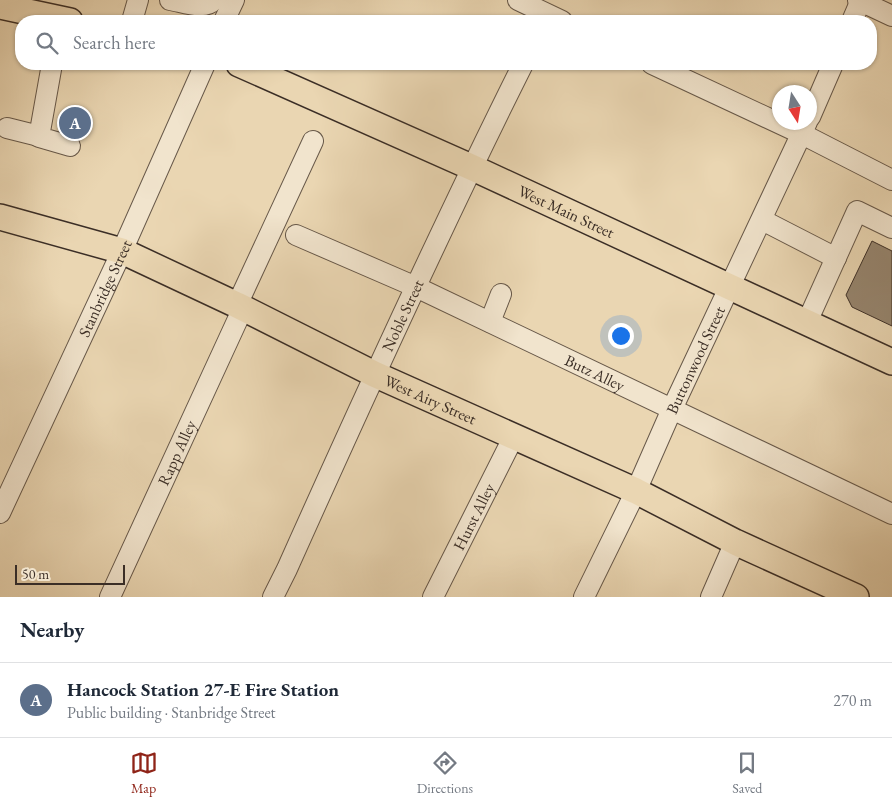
<!DOCTYPE html>
<meta charset="utf-8">
<style>
:root{--surface:#fff;--page:#f2f2f3;--text:#1f2937;--muted:#747a83;--line:#e0e1e3;--accent:#8f2418}
body{margin:0;font-family:"EB Garamond",serif;background:var(--page);color:var(--text)}
.compass{position:absolute;left:772px;top:85px;width:45px;height:45px;border-radius:50%;background:var(--surface);box-shadow:0 1px 4px #0004;rotate:168deg}
.scale{position:absolute;left:15px;bottom:12px;width:110px;box-sizing:border-box;padding-left:5px;border:2px solid #3b2e26;border-top:0;font-size:14px;line-height:18px;white-space:nowrap;color:#3b2e26;-webkit-text-stroke:4px #f1e4cd;paint-order:stroke}
.you{position:absolute;left:620px;top:335px;width:18px;height:18px;margin:-12px;border:4px solid #fff;border-radius:50%;background:#1a73e8;box-shadow:0 0 0 8px #1a73e833}
.badge{display:grid;place-items:center;width:32px;height:32px;border-radius:50%;background:var(--accent);color:#fff;font-size:16px;font-weight:700}
.pin{position:absolute;translate:-50% -50%;border:2px solid #fff;box-shadow:0 1px 5px #0006}
.list{margin:0;padding:0;list-style:none}
h2{display:flex;justify-content:space-between;align-items:center;height:65px;margin:0;padding:0 20px;font-size:21px}
h2 small{font-size:16px;font-weight:400;color:var(--muted)}
.list li{display:grid;grid-template-columns:32px 1fr auto;gap:15px;align-items:center;box-sizing:border-box;height:75px;padding:0 20px;border-top:1px solid var(--line)}
.list b{display:block;font-size:19px;white-space:nowrap}
.list p{margin:0;font-size:16px;white-space:nowrap;color:var(--muted)}
.list em{font-size:16px;font-style:normal;color:var(--muted)}
.icon{flex:none;width:28px;height:28px;fill:none;stroke:currentColor;stroke-width:2;stroke-linecap:round;stroke-linejoin:round}
.map{position:relative;flex:none;width:892px;height:597px;overflow:hidden}
.search{position:absolute;background:var(--surface);box-shadow:0 1px 4px #0004;left:15px;right:15px;top:15px;height:55px;display:flex;align-items:center;gap:12px;box-sizing:border-box;padding:0 18px;border-radius:20px;color:var(--muted);font-size:19px}
.sheet{height:140px;background:var(--surface)}
nav{display:flex;justify-content:space-around;align-items:center;box-sizing:border-box;height:70px;border-top:1px solid var(--line);background:var(--surface);font-size:14px;color:var(--muted)}
nav a{display:grid;justify-items:center;gap:2px}
nav .on{color:var(--accent)}
.map>svg:first-child{display:block}
.building{fill:#96856f;stroke:#3b2e26}
.lines{fill:none;stroke-linecap:round;stroke-linejoin:round}
.minor-casing{stroke:#675849;stroke-width:22}
.major-casing{stroke:#3b2e26;stroke-width:28}
.minor{stroke:#f1e4cd;stroke-width:20}
.major{stroke:#ead6b2;stroke-width:25}
.labels{text-anchor:middle;stroke-width:4;stroke-linejoin:round;paint-order:stroke}
.street-label{font-size:16px;fill:#3b2e26;stroke:#f1e4cd}
</style>
<div class="map">
<svg width="892" height="597" viewBox="0 0 892 597">
<rect width="100%" height="100%" fill="#ead6b2"/>
<filter id="stains"><feTurbulence type="fractalNoise" baseFrequency=".004" numOctaves="4"/><feColorMatrix values="0 0 0 0 .2 0 0 0 0 .09 0 0 0 0 .02 0 0 0 .5 -.17"/></filter>
<radialGradient id="worn" r=".72"><stop offset=".6" stop-color="#630" stop-opacity="0"/><stop offset="1" stop-color="#630" stop-opacity=".3"/></radialGradient>
<!-- building -->
<path class="building" d="M 872,241 L 892,251 L 892,326 L 852,307 L 846,295 Z"/>
<g class="lines">
<defs>
<g id="minor">
<path d="M 170,0 C 183,2 204,11 214,0"/>
<path d="M 518,0 L 562,21"/>
<path d="M 858,0 L 892,16"/>
<path d="M 132,21 L 138,0"/>
<path d="M 224,21 L 234,0"/>
<path d="M 852,21 L 861,0"/>
<path d="M 52,64 L 39,137 L 70,146"/>
<path d="M 652,64 L 802,134 L 892,180"/>
<path d="M 810,117 L 833,64"/>
<path d="M 7,128 L 39,136"/>
<path d="M 762,220 L 836,258"/>
<path id="s1" d="M 296,235 L 416,287 L 892,514"/>
<path d="M 237,305 L 313,141"/>
<path d="M 490,322 L 501,294"/>
<path d="M 807,322 L 857,211 L 892,228"/>
<path id="s2" d="M 0,513 L 122,251 L 205,64"/>
<path id="s3" d="M 110,597 L 243,308"/>
<path id="s4" d="M 273,597 L 287,569 C 363,399 440,230 523,64"/>
<path id="s5" d="M 433,597 L 514,436"/>
<path id="s6" d="M 584,597 L 636,491 L 672,409 L 807,122"/>
<path d="M 711,597 L 735,542"/>
</g>
<g id="major">
<path d="M 0,6 L 70,21"/>
<path id="s7" d="M 239,64 L 471,167 L 892,362"/>
<path id="s8" d="M 0,217 L 122,251 L 237,305 L 374,374 L 636,491 L 735,542 L 856,597"/>
</g>
</defs>
<!-- minor casing -->
<use href="#minor" class="minor-casing"/>
<!-- major casing -->
<use href="#major" class="major-casing"/>
<!-- minor -->
<use href="#minor" class="minor"/>
<!-- major -->
<use href="#major" class="major"/>
</g>
<g class="labels">
<!-- street labels -->
<g class="street-label">
<text dy="6" stroke="none"><textPath href="#s7" startOffset="359">West Main Street</textPath></text>
<text dy="6" stroke="none"><textPath href="#s2" startOffset="248">Stanbridge Street</textPath></text>
<text dy="6" stroke="none"><textPath href="#s4" startOffset="310">Noble Street</textPath></text>
<text dy="6" stroke="none"><textPath href="#s6" startOffset="262">Buttonwood Street</textPath></text>
<text dy="6" stroke="none"><textPath href="#s1" startOffset="329">Butz Alley</textPath></text>
<text dy="6" stroke="none"><textPath href="#s8" startOffset="469">West Airy Street</textPath></text>
<text dy="6" stroke="none"><textPath href="#s3" startOffset="159">Rapp Alley</textPath></text>
<text dy="6" stroke="none"><textPath href="#s5" startOffset="90">Hurst Alley</textPath></text>
</g>
</g>
<rect width="100%" height="100%" filter="url(#stains)"/>
<rect width="100%" height="100%" fill="url(#worn)"/>
</svg>
<svg class="compass" viewBox="-18 -18 36 36"><path d="M0-13l5 13h-10z" fill="#e53935"/><path d="M0 13l5-13h-10z" fill="#747a83"/></svg>
<div class="scale">50 m</div>
<div class="you"></div>
<div class="pin badge" style="left:75px;top:123px;background:#5c6f8a">A</div>
<div class="search"><svg class="icon" aria-label="search" viewBox="0 0 24 24"><circle cx="10" cy="10" r="6"/><path d="M15 15l6 6"/></svg>Search here</div>
</div>
<section class="sheet">
<h2>Nearby<small></small></h2>
<ul class="list">
<li><span class="badge" style="background:#5c6f8a">A</span><div><b>Hancock Station 27-E Fire Station</b><p>Public building · Stanbridge Street</p></div><em>270 m</em></li>
</ul>
</section>
<nav>
<a class="on"><svg class="icon" aria-label="map" viewBox="0 0 24 24"><path d="M3 6l6-2 6 2 6-2v14l-6 2-6-2-6 2zM9 4v14M15 6v14"/></svg>Map</a>
<a><svg class="icon" aria-label="directions" viewBox="0 0 24 24"><path d="M12 3l9 9-9 9-9-9zM9 14v-3h6M13 9l2 2-2 2"/></svg>Directions</a>
<a><svg class="icon" aria-label="saved" viewBox="0 0 24 24"><path d="M7 4h10v16l-5-4-5 4z"/></svg>Saved</a>
</nav>
